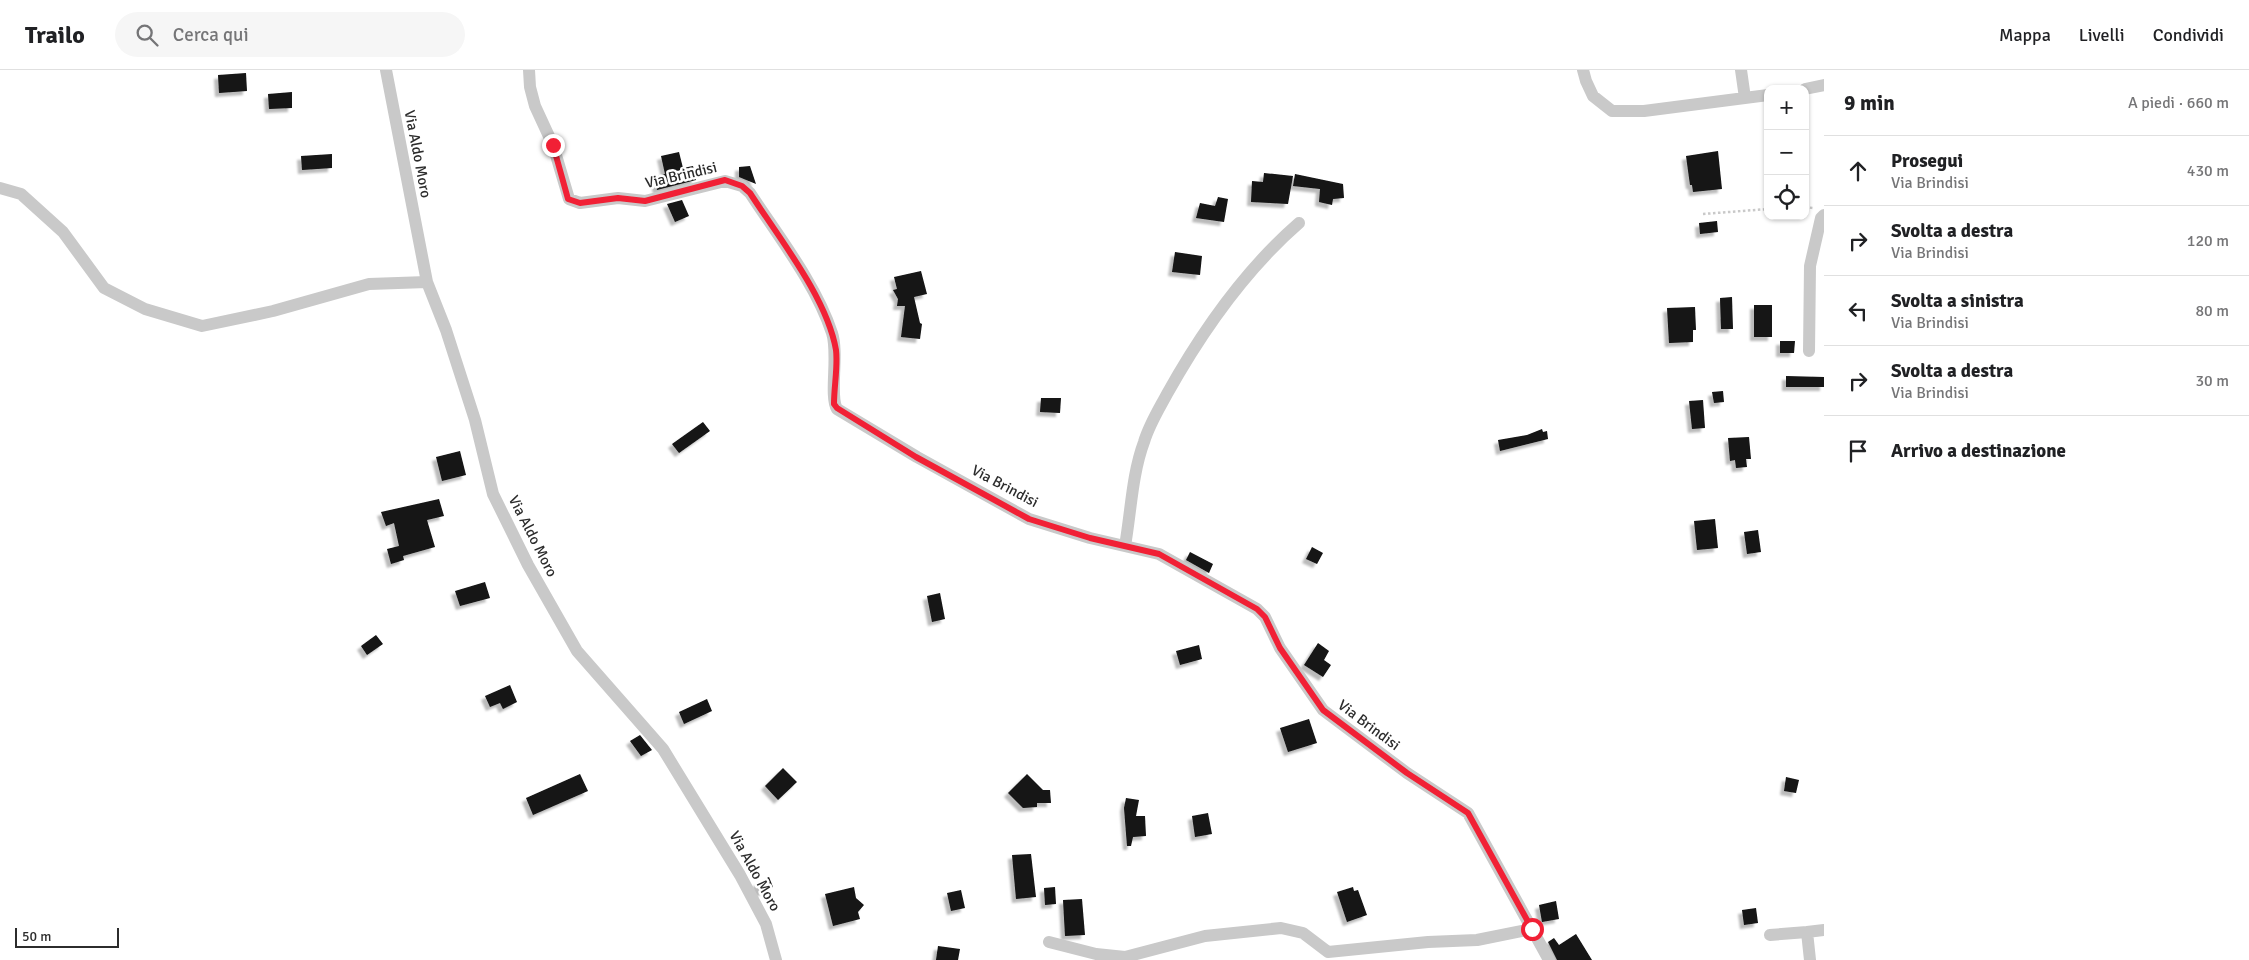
<!DOCTYPE html>
<html lang="it">
<meta charset="utf-8">
<style>
:root{--surface:#fff;--page:#f6f6f6;--text:#202124;--muted:#757577;--line:#e0e0e0}
body{margin:0;font-family:Signika,sans-serif;background:var(--page);color:var(--text)}
.controls{position:absolute;right:15px;top:15px;display:grid;overflow:hidden;border-radius:10px;box-shadow:0 1px 4px #0004}
.controls button{width:45px;height:45px;display:grid;place-items:center;padding:0;border:0;border-bottom:1px solid var(--line);background:var(--surface);color:var(--text);font:25px sans-serif}
.scale{position:absolute;left:15px;bottom:12px;width:104px;box-sizing:border-box;padding-left:5px;border:2px solid #2c2c2c;border-top:0;font-size:14px;line-height:18px;white-space:nowrap;color:#2c2c2c;-webkit-text-stroke:4px #fff;paint-order:stroke}
.stop{position:absolute;width:15px;height:15px;margin:-11px;border:4px solid #f12035;border-radius:50%;background:#fff}
.stop.end{background:#f12035;border-color:#fff;box-shadow:0 1px 5px #0008}
.list{margin:0;padding:0;list-style:none}
h2{display:flex;justify-content:space-between;align-items:center;height:65px;margin:0;padding:0 20px;font-size:21px}
h2 small{font-size:16px;font-weight:400;color:var(--muted)}
.list li{display:grid;grid-template-columns:32px 1fr auto;gap:15px;align-items:center;box-sizing:border-box;height:70px;padding:0 20px;border-top:1px solid var(--line)}
.list b{display:block;font-size:19px;white-space:nowrap}
.list p{margin:0;font-size:16px;white-space:nowrap;color:var(--muted)}
.list em{font-size:16px;font-style:normal;color:var(--muted)}
.icon{flex:none;width:28px;height:28px;fill:none;stroke:currentColor;stroke-width:2;stroke-linecap:round;stroke-linejoin:round}
.map{position:relative;flex:none;width:1824px;height:890px;overflow:hidden}
header{display:flex;align-items:center;gap:30px;box-sizing:border-box;height:70px;padding:0 25px;background:var(--surface);border-bottom:1px solid var(--line)}
header strong{font-size:24px}
nav{display:flex;gap:28px;margin-inline-start:auto;font-size:18px}
.search{width:350px;height:45px;background:var(--page);display:flex;align-items:center;gap:12px;box-sizing:border-box;padding:0 18px;border-radius:28px;color:var(--muted);font-size:19px}
main{display:flex}
aside{flex:1;background:var(--surface)}
.map>svg:first-child{display:block}
.building{fill:#131313;filter:url(#shadow)}
.lines{fill:none;stroke-linecap:round;stroke-linejoin:round}
.path{stroke:#c9c9c9;stroke-width:2.5;stroke-dasharray:2.5 2.5;stroke-linecap:butt}
.street{stroke:#c9c9c9;stroke-width:12}
.route{stroke:#f12035;stroke-width:6}
.labels{text-anchor:middle;stroke-width:5;stroke-linejoin:round;paint-order:stroke}
.street-label{font-size:15px;fill:#2c2c2c;stroke:#fff}
</style>
<header>
<strong>Trailo</strong>
<div class="search"><svg class="icon" aria-label="search" viewBox="0 0 24 24"><circle cx="10" cy="10" r="6"/><path d="M15 15l6 6"/></svg>Cerca qui</div>
<nav><a>Mappa</a><a>Livelli</a><a>Condividi</a></nav>
</header>
<main>
<div class="map">
<svg width="1824" height="890" viewBox="0 0 1824 890">
<defs>
<filter id="shadow"><feDropShadow dx="-4" dy="4" stdDeviation="1" flood-color="#0004"/></filter>
</defs>
<rect width="100%" height="100%" fill="#fff"/>
<!-- building -->
<path class="building" d="M 246,3 L 247,21 L 219,23 L 218,5 Z
M 292,22 L 292,38 L 269,39 L 268,24 Z
M 1718,81 L 1722,119 L 1693,122 L 1692,115 L 1690,115 L 1686,86 Z
M 679,82 L 683,98 L 693,96 L 696,110 L 657,120 L 654,107 L 665,104 L 661,86 Z
M 332,84 L 332,98 L 302,100 L 301,86 Z
M 750,96 L 756,114 L 739,107 L 739,97 Z
M 1264,103 L 1293,106 L 1288,134 L 1251,132 L 1252,111 L 1263,112 Z
M 1295,104 L 1343,114 L 1344,128 L 1333,129 L 1332,135 L 1319,132 L 1320,119 L 1293,116 Z
M 1218,127 L 1228,129 L 1224,152 L 1196,148 L 1200,133 L 1215,136 Z
M 682,130 L 689,146 L 675,152 L 667,134 Z
M 1717,151 L 1718,162 L 1700,164 L 1699,153 Z
M 1175,182 L 1202,186 L 1200,205 L 1172,202 Z
M 921,201 L 927,224 L 914,227 L 920,253 L 922,254 L 920,269 L 901,267 L 905,236 L 897,236 L 898,229 L 893,220 L 897,219 L 894,207 Z
M 1732,227 L 1733,259 L 1721,259 L 1720,228 Z
M 1754,235 L 1772,235 L 1772,267 L 1754,267 Z
M 1695,237 L 1696,260 L 1693,260 L 1693,272 L 1669,273 L 1667,238 Z
M 1780,271 L 1795,271 L 1794,283 L 1780,283 Z
M 1786,306 L 1824,307 L 1824,317 L 1786,317 Z
M 1723,321 L 1724,332 L 1714,333 L 1712,322 Z
M 1041,328 L 1061,328 L 1060,343 L 1040,342 Z
M 1703,330 L 1705,358 L 1692,359 L 1689,331 Z
M 703,352 L 710,361 L 679,383 L 672,374 Z
M 1542,359 L 1543,362 L 1547,361 L 1548,369 L 1500,381 L 1498,370 L 1527,365 Z
M 1749,367 L 1751,389 L 1746,389 L 1747,397 L 1736,398 L 1735,390 L 1730,391 L 1728,368 Z
M 460,381 L 466,405 L 442,411 L 436,387 Z
M 439,429 L 444,446 L 427,450 L 435,477 L 403,486 L 404,490 L 391,494 L 387,479 L 399,476 L 394,453 L 386,456 L 381,442 Z
M 1715,449 L 1718,478 L 1697,480 L 1694,451 Z
M 1758,460 L 1761,482 L 1747,484 L 1744,462 Z
M 1312,477 L 1323,483 L 1317,494 L 1306,489 Z
M 1190,482 L 1213,494 L 1209,503 L 1186,490 Z
M 485,512 L 490,528 L 460,536 L 455,521 Z
M 940,523 L 945,549 L 932,552 L 927,526 Z
M 376,565 L 383,574 L 367,585 L 361,576 Z
M 1318,573 L 1329,581 L 1324,590 L 1331,595 L 1323,607 L 1304,595 Z
M 1199,575 L 1202,589 L 1180,595 L 1176,581 Z
M 510,615 L 517,632 L 503,639 L 500,633 L 490,637 L 485,626 Z
M 707,629 L 712,641 L 684,654 L 679,642 Z
M 1309,649 L 1317,673 L 1288,682 L 1280,658 Z
M 640,665 L 652,680 L 641,686 L 630,671 Z
M 783,698 L 797,712 L 778,730 L 765,716 Z
M 580,704 L 588,721 L 533,745 L 526,728 Z
M 1027,704 L 1043,720 L 1050,720 L 1051,733 L 1037,733 L 1037,737 L 1023,738 L 1008,723 Z
M 1786,707 L 1799,710 L 1796,723 L 1784,721 Z
M 1126,728 L 1139,730 L 1136,746 L 1145,746 L 1146,766 L 1133,767 L 1131,776 L 1127,776 L 1124,738 Z
M 1208,743 L 1212,764 L 1195,767 L 1192,746 Z
M 1031,784 L 1036,827 L 1016,829 L 1012,785 Z
M 769,807 L 773,817 L 760,823 L 756,813 Z
M 854,817 L 856,828 L 864,835 L 858,842 L 860,849 L 833,856 L 825,824 Z
M 1055,817 L 1056,834 L 1045,835 L 1044,818 Z
M 1353,817 L 1354,821 L 1358,820 L 1367,845 L 1347,852 L 1337,822 Z
M 961,820 L 965,838 L 951,841 L 947,823 Z
M 1082,829 L 1085,865 L 1065,866 L 1063,830 Z
M 1556,831 L 1559,849 L 1542,852 L 1539,835 Z
M 1756,838 L 1758,853 L 1744,855 L 1742,840 Z
M 1576,864 L 1592,890 L 1557,890 L 1548,872 L 1554,868 L 1559,875 Z
M 938,876 L 960,879 L 958,890 L 936,890 Z"/>
<g class="lines">
<!-- path -->
<path class="path" d="M 1805,137 L 1813,138
M 1703,144 L 1768,139"/>
<!-- street -->
<path class="street" d="M 386,0 L 427,212 L 446,260 L 475,350 L 493,424 L 528,495 L 577,581 L 663,679 L 740,805 L 766,854 L 776,890
M 529,0 L 530,17 L 535,36 L 553,75 L 569,129 L 580,133 L 618,128 L 645,131 L 725,111 L 742,116 L 750,123 C 778,166 816,214 832,263 C 839,284 829,326 837,339 L 917,387 L 1029,449 L 1090,468 L 1159,484 L 1257,539 L 1265,547 L 1280,578 L 1323,640 L 1407,703 L 1468,743 L 1549,890
M 1583,0 L 1586,11 L 1593,26 L 1612,41 L 1644,41 L 1768,25
M 1741,0 L 1745,28
M 1805,19 L 1824,15
M 0,118 L 21,124 L 63,162 L 104,218 L 145,239 L 202,256 L 273,241 L 369,214 L 427,212
M 1809,281 L 1810,196 L 1821,148 L 1824,145
M 1125,476 C 1131,442 1132,404 1144,372 C 1149,355 1159,339 1167,324 C 1201,263 1246,199 1299,153
M 1770,865 L 1807,862
M 1049,872 L 1096,884 L 1125,887 L 1205,866 L 1281,858 L 1303,863 L 1328,882 L 1428,872 L 1477,870 L 1532,859
M 1810,890 L 1807,862 L 1824,860"/>
</g>
<g class="lines">
<!-- route -->
<path class="route" d="M 553,75 L 568,129 L 580,133 L 618,128 L 645,131 L 725,110 L 742,116 L 750,123 C 779,168 827,228 836,280 C 838,297 834,316 834,334 L 837,338 L 916,387 L 1029,449 L 1090,468 L 1159,484 L 1257,539 L 1265,547 L 1280,578 L 1323,640 L 1407,703 L 1468,743 L 1532,859"/>
</g>
<g class="labels">
<!-- street labels -->
<g class="street-label">
<text transform="translate(418 84) rotate(79)" y="5">Via Aldo Moro</text>
<text transform="translate(681 105) rotate(-13)" y="5">Via Brindisi</text>
<text transform="translate(1005 416) rotate(28)" y="5">Via Brindisi</text>
<text transform="translate(533 466) rotate(63)" y="5">Via Aldo Moro</text>
<text transform="translate(1369 655) rotate(37)" y="5">Via Brindisi</text>
<text transform="translate(755 801) rotate(61)" y="5">Via Aldo Moro</text>
</g>
</g>
</svg>
<div class="controls">
<button>+</button>
<button>−</button>
<button><svg class="icon" aria-label="locate" viewBox="0 0 24 24"><circle cx="12" cy="12" r="6"/><path d="M12 2v4M12 18v4M2 12h4M18 12h4"/></svg></button>
</div>
<div class="scale">50 m</div>
<div class="stop" style="left:1532px;top:859px"></div>
<div class="stop end" style="left:553px;top:75px"></div>
</div>
<aside>
<h2>9 min<small>A piedi · 660 m</small></h2>
<ul class="list">
<li><svg class="icon" aria-label="ahead" viewBox="0 0 24 24"><path d="M12 20V5M6 11l6-6 6 6"/></svg><div><b>Prosegui</b><p>Via Brindisi</p></div><em>430 m</em></li>
<li><svg class="icon" aria-label="right" viewBox="0 0 24 24"><path d="M7 20v-9h11M14 6l5 5-5 5"/></svg><div><b>Svolta a destra</b><p>Via Brindisi</p></div><em>120 m</em></li>
<li><svg class="icon" aria-label="left" viewBox="0 0 24 24"><path d="M17 20v-9H6M10 6l-5 5 5 5"/></svg><div><b>Svolta a sinistra</b><p>Via Brindisi</p></div><em>80 m</em></li>
<li><svg class="icon" aria-label="right" viewBox="0 0 24 24"><path d="M7 20v-9h11M14 6l5 5-5 5"/></svg><div><b>Svolta a destra</b><p>Via Brindisi</p></div><em>30 m</em></li>
<li><svg class="icon" aria-label="arrive" viewBox="0 0 24 24"><path d="M6 21V4h12l-3 4 3 4H6"/></svg><div><b>Arrivo a destinazione</b></div></li>
</ul>
</aside>
</main>
